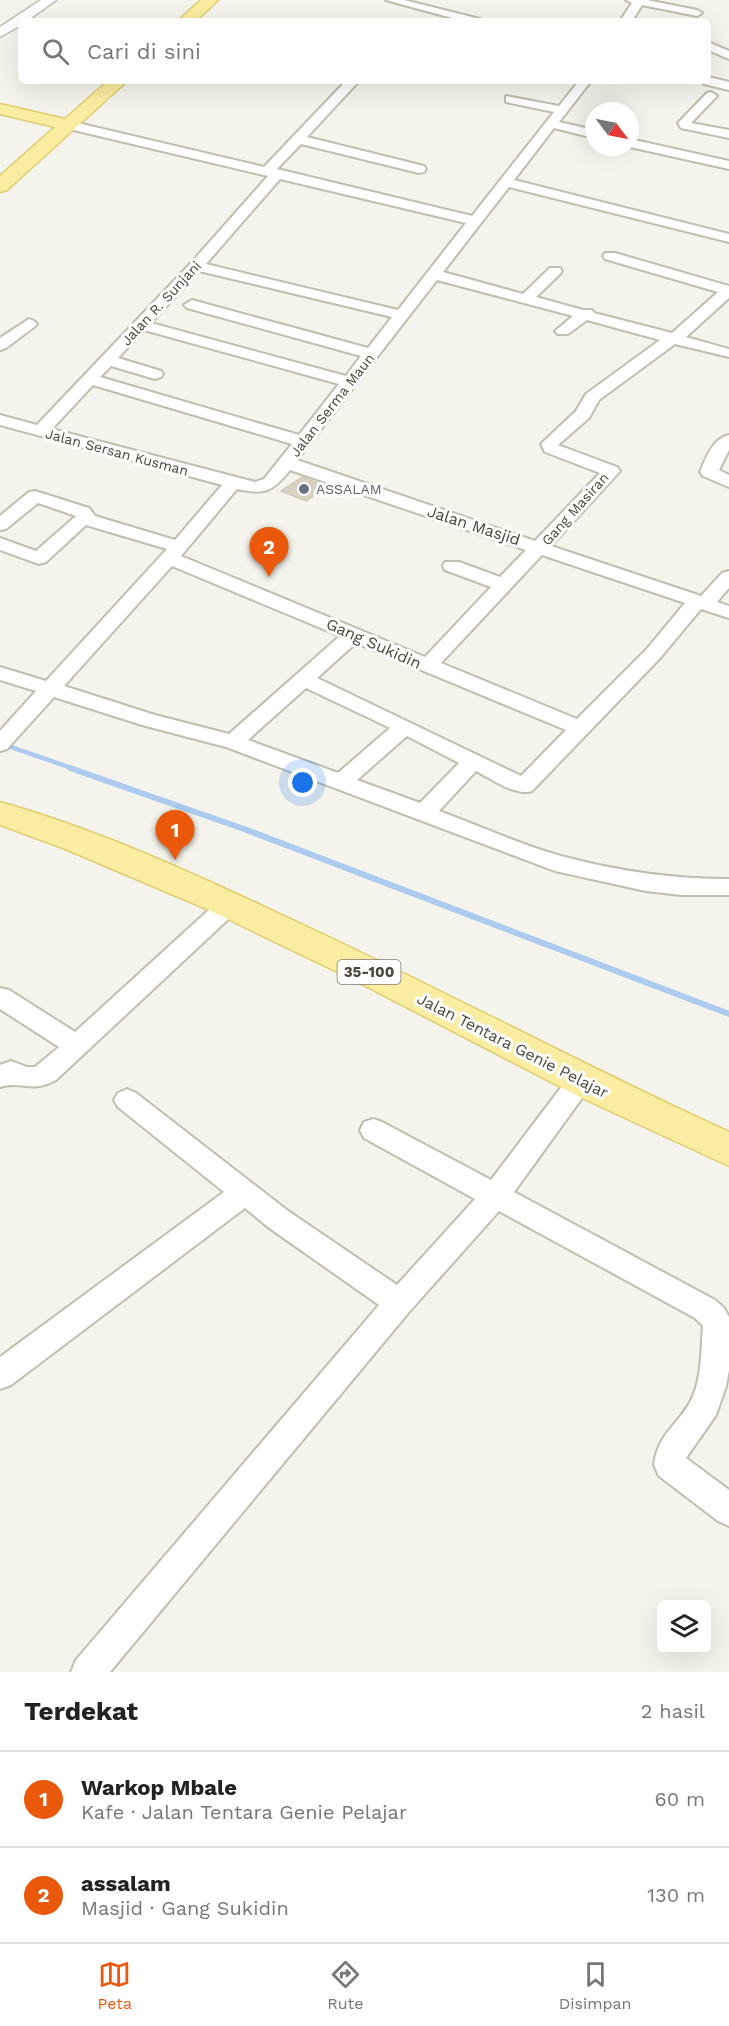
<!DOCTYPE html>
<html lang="id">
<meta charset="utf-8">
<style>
:root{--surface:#fff;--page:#f2f2f2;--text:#222;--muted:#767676;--line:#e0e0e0;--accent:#ea580c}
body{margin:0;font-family:"Work Sans",sans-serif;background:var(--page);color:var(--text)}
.controls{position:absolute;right:18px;bottom:18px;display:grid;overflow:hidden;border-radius:9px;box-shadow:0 6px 24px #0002}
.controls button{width:54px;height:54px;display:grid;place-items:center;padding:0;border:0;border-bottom:2px solid var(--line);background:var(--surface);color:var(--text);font:30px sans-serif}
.compass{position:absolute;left:585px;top:102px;width:54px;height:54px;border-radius:50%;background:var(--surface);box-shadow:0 6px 24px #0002;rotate:122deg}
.you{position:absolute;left:303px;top:783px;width:21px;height:21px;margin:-15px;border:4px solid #fff;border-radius:50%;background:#1a73e8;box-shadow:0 0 0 9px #1a73e833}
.badge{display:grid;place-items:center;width:39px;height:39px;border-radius:50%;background:var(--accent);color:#fff;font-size:20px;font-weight:700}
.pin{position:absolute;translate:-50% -50px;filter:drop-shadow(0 2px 3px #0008)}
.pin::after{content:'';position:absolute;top:32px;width:21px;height:18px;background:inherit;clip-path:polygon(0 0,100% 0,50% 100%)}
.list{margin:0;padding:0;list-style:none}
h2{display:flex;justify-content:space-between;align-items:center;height:78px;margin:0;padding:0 24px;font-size:26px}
h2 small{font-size:20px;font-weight:400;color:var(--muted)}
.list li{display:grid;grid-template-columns:39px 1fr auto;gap:18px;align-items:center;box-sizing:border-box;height:96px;padding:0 24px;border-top:2px solid var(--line)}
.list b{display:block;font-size:22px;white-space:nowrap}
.list p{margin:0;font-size:20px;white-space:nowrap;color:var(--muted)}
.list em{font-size:20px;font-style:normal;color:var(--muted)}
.icon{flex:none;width:33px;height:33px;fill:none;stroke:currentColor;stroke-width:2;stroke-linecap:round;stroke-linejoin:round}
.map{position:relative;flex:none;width:729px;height:1672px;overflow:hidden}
.search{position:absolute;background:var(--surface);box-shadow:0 6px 24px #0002;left:18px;right:18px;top:18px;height:66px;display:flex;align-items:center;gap:15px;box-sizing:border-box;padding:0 21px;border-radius:9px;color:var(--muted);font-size:22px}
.sheet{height:270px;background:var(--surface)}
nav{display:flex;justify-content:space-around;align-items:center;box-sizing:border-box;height:84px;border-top:2px solid var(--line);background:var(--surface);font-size:16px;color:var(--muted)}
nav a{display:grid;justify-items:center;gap:3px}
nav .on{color:var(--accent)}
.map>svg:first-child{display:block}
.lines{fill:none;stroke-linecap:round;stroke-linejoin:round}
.stream-far1{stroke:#accbef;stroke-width:4.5}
.stream{stroke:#accbef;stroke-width:6}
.building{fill:#d7d1c2;stroke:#d1cab5;stroke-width:1.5}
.minor-casing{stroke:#c1bdaf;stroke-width:4}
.tertiary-casing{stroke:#c1bdaf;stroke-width:3}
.primary-casing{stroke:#e0cd70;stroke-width:3}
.minor{fill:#fff;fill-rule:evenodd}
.tertiary{fill:#fff;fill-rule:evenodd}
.primary{fill:#faeca0;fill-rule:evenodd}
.worship-dot{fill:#6b7280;stroke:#fff;stroke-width:2}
.labels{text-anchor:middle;stroke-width:6;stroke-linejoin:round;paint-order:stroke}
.far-street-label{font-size:14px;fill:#4a463a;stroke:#fff}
.far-worship-label{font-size:14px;fill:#5b616d;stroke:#fff;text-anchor:start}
.shield{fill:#fff;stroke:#807e75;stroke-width:1.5}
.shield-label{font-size:15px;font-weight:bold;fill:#4a463a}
.street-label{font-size:16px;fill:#4a463a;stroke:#fff}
</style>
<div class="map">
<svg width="729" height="1672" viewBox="0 0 729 1672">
<rect width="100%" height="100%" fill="#f5f4ec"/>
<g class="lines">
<!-- stream-far1 -->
<path class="stream-far1" d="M 0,743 L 74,769"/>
<!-- stream -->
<path class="stream" d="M 70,768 L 244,829 L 729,1014"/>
</g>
<!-- building -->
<path class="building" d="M 302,477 L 327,487 L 306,501 L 281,491 Z"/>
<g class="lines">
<defs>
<path id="minor" d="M 386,0 L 404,0 L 480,19 L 482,21 L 463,21 Z
M 626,0 L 647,0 L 697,10 L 702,13 L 697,16 L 642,5 L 632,21 L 620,21 L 632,3 Z
M 708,42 L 729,51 L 729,59 L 708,50 Z
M 708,77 L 729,82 L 729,90 L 704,84 L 702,81 L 708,81 Z
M 346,81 L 359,81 L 307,137 L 424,166 L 426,169 L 424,172 L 419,173 L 301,144 L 277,169 L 472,216 L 554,112 L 506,102 L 506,96 L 559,106 L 579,81 L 591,81 L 559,122 L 594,130 L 594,138 L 554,128 L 514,180 L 729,234 L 729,242 L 509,187 L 443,272 L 523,294 L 550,268 L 560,268 L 562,271 L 560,274 L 536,297 L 583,310 L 592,310 L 594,313 L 672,333 L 718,292 L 605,259 L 603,256 L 605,253 L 615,253 L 729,286 L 729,298 L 686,337 L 729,349 L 729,357 L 675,344 L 599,400 L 589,418 L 558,445 L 617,467 L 620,471 L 551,546 L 701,596 L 722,573 L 729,571 L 729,588 L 717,602 L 729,606 L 729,618 L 701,609 L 660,658 L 532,791 C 514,796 492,779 476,771 L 439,811 C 480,826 528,848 569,858 C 623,872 674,879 729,879 L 729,895 L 681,895 L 646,891 L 555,871 L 226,747 L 142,725 L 54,697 L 7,749 L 0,751 L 0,731 L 36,691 L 0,680 L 0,667 L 46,681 L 167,549 L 86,525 L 46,562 L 39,564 L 0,550 L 0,538 L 36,551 L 76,516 L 38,503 L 6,529 L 0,530 L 0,516 L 29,492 L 35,491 L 89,508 L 95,516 L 175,540 L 222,485 L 0,425 L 0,415 L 37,425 L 191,263 L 268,176 L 65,128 L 63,125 L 69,121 L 264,167 ZM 280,179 L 466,223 L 398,310 L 206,264 ZM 199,271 L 392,317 L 368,348 L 192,300 L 184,305 L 187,308 L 361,356 L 346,376 L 151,323 ZM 437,280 L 573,316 L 555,331 L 558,334 L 568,334 L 587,320 L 660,340 L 586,394 L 576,411 L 541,444 L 545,452 L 600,473 L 535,541 L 297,460 ZM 144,330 L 339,384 L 299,435 L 100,377 L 111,366 L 155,379 L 161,377 L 163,374 L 161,371 L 118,358 ZM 93,385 L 292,444 L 264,479 L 255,482 L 52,429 ZM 290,470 L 526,550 L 500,577 L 459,562 L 445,562 L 443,566 L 445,570 L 491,587 L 425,657 L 181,556 L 237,489 C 265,495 272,492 290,470 ZM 542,555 L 685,603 L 646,650 L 577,719 L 441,663 ZM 172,566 L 340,636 L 229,734 L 155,715 L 64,686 ZM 356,643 L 566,730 L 521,776 L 317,678 ZM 306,688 L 384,725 L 390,728 L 338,773 L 248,740 ZM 407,736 L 459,763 L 420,803 L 357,780 Z
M 711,92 L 717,96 L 691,123 L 729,130 L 729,138 L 681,128 L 678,123 L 707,93 Z
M 630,139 L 729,161 L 729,169 L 630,147 Z
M 29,319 L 34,321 L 37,324 L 34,327 L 6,348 L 0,350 L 0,338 Z
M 729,435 L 729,450 L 719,470 L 729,475 L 729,487 L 703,476 L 700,472 C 706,458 712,439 729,435 Z
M 230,896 L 238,898 L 242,904 L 238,910 L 56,1080 C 30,1094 22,1080 0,1087 L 0,1065 L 11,1061 L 27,1067 L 35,1067 L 59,1047 L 0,1009 L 0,988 L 9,990 L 75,1032 L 222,898 Z
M 581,1070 L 590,1073 L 594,1080 L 590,1087 L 514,1192 L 715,1300 L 724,1308 L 729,1317 L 729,1370 L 726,1386 L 716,1415 L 686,1458 L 729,1490 L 729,1526 L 718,1521 L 659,1476 L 654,1465 C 658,1431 682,1423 693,1396 C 702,1375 701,1349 703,1326 L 695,1318 L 499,1211 L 409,1312 L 110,1672 L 71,1672 L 76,1660 L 379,1305 L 268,1227 L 245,1208 L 11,1385 L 0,1389 L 0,1357 L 224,1192 L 118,1107 L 114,1100 L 118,1093 L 127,1089 L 136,1093 L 288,1211 L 397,1285 L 475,1199 L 364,1138 L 360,1130 L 364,1122 L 373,1119 L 382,1122 L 491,1180 L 572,1073 Z"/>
<path id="tertiary" d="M 41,0 L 56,0 L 27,21 L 21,21 L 21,25 L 0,37 L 0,27 Z"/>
<path id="primary" d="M 201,0 L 218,0 L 196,21 L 178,21 Z
M 108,81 L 127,81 L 7,190 L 0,192 L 0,176 L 55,127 L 0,114 L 0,104 L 65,119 Z
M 0,802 C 92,828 182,868 269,909 C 424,980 574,1061 729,1132 L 729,1166 L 582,1098 L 352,979 L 209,910 L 63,848 L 0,825 Z"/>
</defs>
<!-- minor casing -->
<use href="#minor" class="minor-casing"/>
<!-- tertiary casing -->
<use href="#tertiary" class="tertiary-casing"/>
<!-- primary casing -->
<use href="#primary" class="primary-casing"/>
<!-- minor -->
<use href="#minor" class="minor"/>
<!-- tertiary -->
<use href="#tertiary" class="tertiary"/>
<!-- primary -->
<use href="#primary" class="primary"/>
</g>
<!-- markers -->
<circle class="worship-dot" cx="304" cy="489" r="6"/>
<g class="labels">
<!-- far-street labels -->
<g class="far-street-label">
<text transform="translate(161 303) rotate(-47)" y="5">Jalan R. Sunjani</text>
<text transform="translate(332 405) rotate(-52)" y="5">Jalan Serma Maun</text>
<text transform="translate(117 452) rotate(15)" y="5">Jalan Sersan Kusman</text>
<text transform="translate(575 509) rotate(-48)" y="5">Gang Masiran</text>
</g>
<!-- far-worship labels -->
<g class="far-worship-label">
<text x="316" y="494">ASSALAM</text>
</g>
<!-- shield labels -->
<rect class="shield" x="337.5" y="960" width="63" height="24" rx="4.5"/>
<g class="shield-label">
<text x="369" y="977">35-100</text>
</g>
<!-- street labels -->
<g class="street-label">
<text transform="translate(474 525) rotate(18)" y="6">Jalan Masjid</text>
<text transform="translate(374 643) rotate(24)" y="6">Gang Sukidin</text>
<text transform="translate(513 1045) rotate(27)" y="6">Jalan Tentara Genie Pelajar</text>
</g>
</g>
</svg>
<div class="controls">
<button><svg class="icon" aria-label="layers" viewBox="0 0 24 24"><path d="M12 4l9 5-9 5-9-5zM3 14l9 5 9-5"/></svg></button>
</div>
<svg class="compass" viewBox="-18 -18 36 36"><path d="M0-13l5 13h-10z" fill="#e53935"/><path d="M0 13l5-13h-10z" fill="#767676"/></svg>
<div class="you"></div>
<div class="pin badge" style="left:175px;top:860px">1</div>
<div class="pin badge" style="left:269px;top:577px">2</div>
<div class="search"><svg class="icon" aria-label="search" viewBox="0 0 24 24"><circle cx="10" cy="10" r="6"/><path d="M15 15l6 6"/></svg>Cari di sini</div>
</div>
<section class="sheet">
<h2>Terdekat<small>2 hasil</small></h2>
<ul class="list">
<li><span class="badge">1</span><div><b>Warkop Mbale</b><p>Kafe · Jalan Tentara Genie Pelajar</p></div><em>60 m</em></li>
<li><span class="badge">2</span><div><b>assalam</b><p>Masjid · Gang Sukidin</p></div><em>130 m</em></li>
</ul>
</section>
<nav>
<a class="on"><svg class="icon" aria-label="map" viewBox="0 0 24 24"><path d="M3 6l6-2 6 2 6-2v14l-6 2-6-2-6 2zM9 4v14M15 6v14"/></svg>Peta</a>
<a><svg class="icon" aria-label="directions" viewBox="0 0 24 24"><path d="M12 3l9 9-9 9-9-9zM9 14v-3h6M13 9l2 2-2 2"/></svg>Rute</a>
<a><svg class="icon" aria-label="saved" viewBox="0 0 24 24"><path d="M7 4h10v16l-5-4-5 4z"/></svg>Disimpan</a>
</nav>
